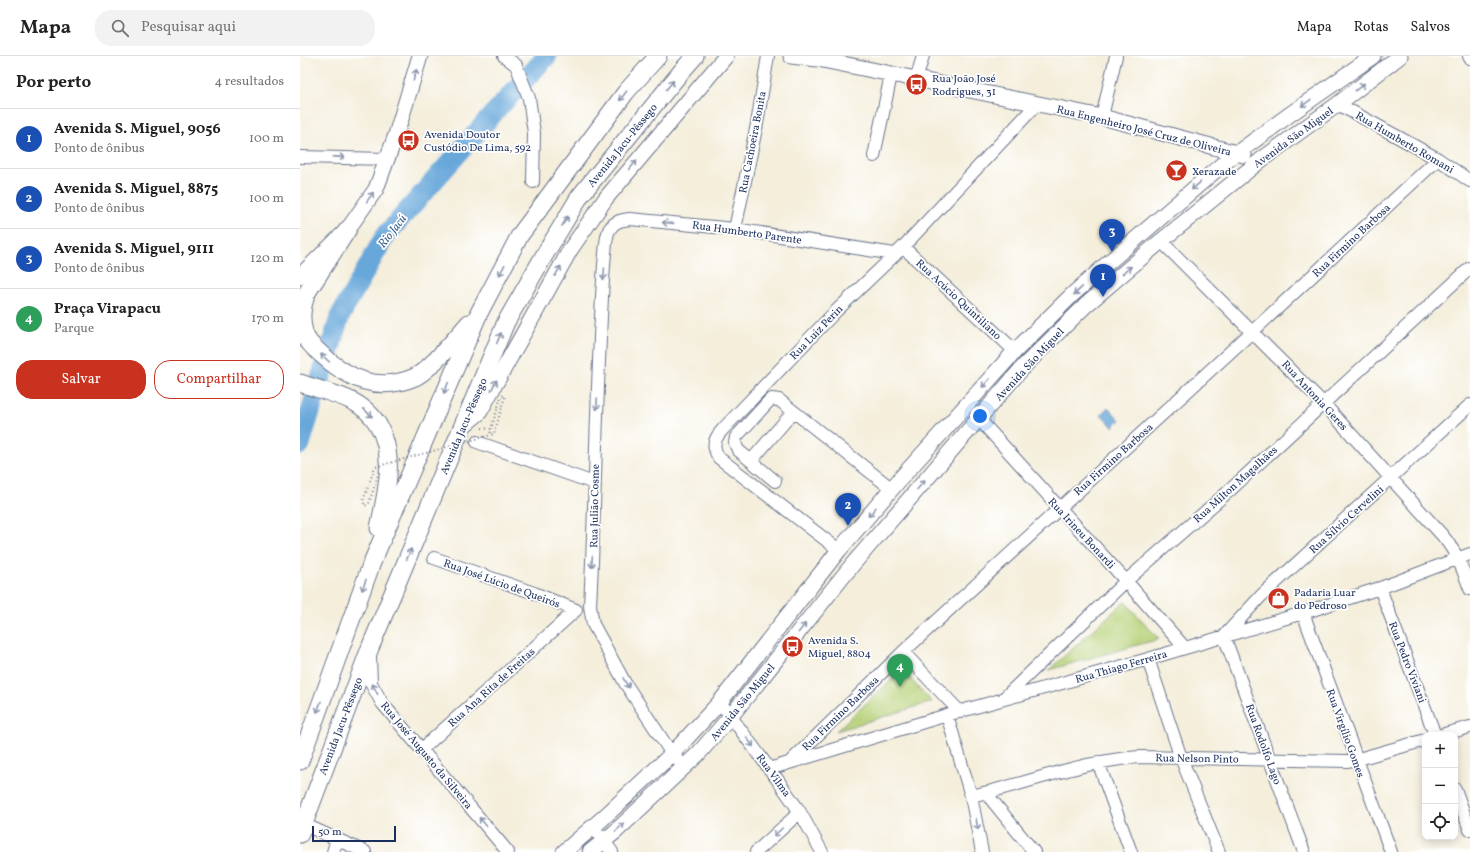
<!DOCTYPE html>
<html lang="pt">
<meta charset="utf-8">
<style>
:root{--surface:#fff;--page:#f2f2f2;--text:#222;--muted:#767676;--line:#e0e0e0;--accent:#c8321e}
body{margin:0;font-family:Vollkorn,serif;background:var(--page);color:var(--text)}
.controls{position:absolute;right:12px;bottom:12px;display:grid;overflow:hidden;border-radius:8px;box-shadow:0 2px 10px #0003}
.controls button{width:36px;height:36px;display:grid;place-items:center;padding:0;border:0;border-bottom:1px solid var(--line);background:var(--surface);color:var(--text);font:20px sans-serif}
.scale{position:absolute;left:12px;bottom:10px;width:84px;box-sizing:border-box;padding-left:4px;border:2px solid #1b2f5e;border-top:0;font-size:11px;line-height:14px;white-space:nowrap;color:#1b2f5e;-webkit-text-stroke:3px #fff;paint-order:stroke}
.you{position:absolute;left:680px;top:360px;width:14px;height:14px;margin:-10px;border:3px solid #fff;border-radius:50%;background:#1a73e8;box-shadow:0 0 0 6px #1a73e833}
.badge{display:grid;place-items:center;width:26px;height:26px;border-radius:50%;background:var(--accent);color:#fff;font-size:13px;font-weight:700}
.pin{position:absolute;translate:-50% -33px;filter:drop-shadow(0 1px 2px #0008)}
.pin::after{content:'';position:absolute;top:21px;width:14px;height:12px;background:inherit;clip-path:polygon(0 0,100% 0,50% 100%)}
.list{margin:0;padding:0;list-style:none}
h2{display:flex;justify-content:space-between;align-items:center;height:52px;margin:0;padding:0 16px;font-size:17px}
h2 small{font-size:13px;font-weight:400;color:var(--muted)}
.list li{display:grid;grid-template-columns:26px 1fr auto;gap:12px;align-items:center;box-sizing:border-box;height:60px;padding:0 16px;border-top:1px solid var(--line)}
.list b{display:block;font-size:15px;white-space:nowrap}
.list p{margin:0;font-size:13px;white-space:nowrap;color:var(--muted)}
.list em{font-size:13px;font-style:normal;color:var(--muted)}
.actions{display:flex;gap:8px;padding:12px 16px}
.actions a{flex:1;padding:9px 0;border:1px solid var(--accent);border-radius:16px;text-align:center;font-size:14px;color:var(--accent)}
.actions .main{background:var(--accent);color:#fff}
.icon{flex:none;width:22px;height:22px;fill:none;stroke:currentColor;stroke-width:2;stroke-linecap:round;stroke-linejoin:round}
.map{position:relative;flex:none;width:1170px;height:796px;overflow:hidden}
header{display:flex;align-items:center;gap:24px;box-sizing:border-box;height:56px;padding:0 20px;background:var(--surface);border-bottom:1px solid var(--line)}
header strong{font-size:19px}
nav{display:flex;gap:22px;margin-inline-start:auto;font-size:14px}
.search{width:280px;height:36px;background:var(--page);display:flex;align-items:center;gap:10px;box-sizing:border-box;padding:0 14px;border-radius:16px;color:var(--muted);font-size:15px}
main{display:flex}
aside{flex:1;background:var(--surface)}
.map>svg:first-child{display:block}
.green{fill:#b6d076;stroke:#68806a}
.water{fill:#67a7da;stroke:#416b9c}
.lines{fill:none;stroke-linecap:round;stroke-linejoin:round}
.river{stroke:#67a7da;stroke-width:20}
.minor-casing{stroke:#67728a;stroke-width:14}
.major-casing{stroke:#67728a;stroke-width:17}
.highway-casing{stroke:#67728a;stroke-width:19}
.path{stroke:#67728a;stroke-width:2;stroke-dasharray:1 3;stroke-linecap:butt}
.minor{stroke:#fff;stroke-width:12}
.major{stroke:#fff;stroke-width:15}
.highway{stroke:#fff;stroke-width:17}
.path-bridge{stroke:#67728a;stroke-width:2;stroke-dasharray:1 3;stroke-linecap:butt}
.oneway{stroke:#8d97ae}
.labels{text-anchor:middle;stroke-width:3.5;stroke-linejoin:round;paint-order:stroke}
.poi-label{font-size:11px;fill:#1b2f5e;stroke:#fff;text-anchor:start}
.street-label{font-size:11px;fill:#1b2f5e;stroke:#fff}
.water-label{font-size:12px;font-style:italic;fill:#395f90;stroke:#fff}
</style>
<header>
<strong>Mapa</strong>
<div class="search"><svg class="icon" aria-label="search" viewBox="0 0 24 24"><circle cx="10" cy="10" r="6"/><path d="M15 15l6 6"/></svg>Pesquisar aqui</div>
<nav><a>Mapa</a><a>Rotas</a><a>Salvos</a></nav>
</header>
<main>
<aside>
<h2>Por perto<small>4 resultados</small></h2>
<ul class="list">
<li><span class="badge" style="background:#1a4fb4">1</span><div><b>Avenida S. Miguel, 9056</b><p>Ponto de ônibus</p></div><em>100 m</em></li>
<li><span class="badge" style="background:#1a4fb4">2</span><div><b>Avenida S. Miguel, 8875</b><p>Ponto de ônibus</p></div><em>100 m</em></li>
<li><span class="badge" style="background:#1a4fb4">3</span><div><b>Avenida S. Miguel, 9111</b><p>Ponto de ônibus</p></div><em>120 m</em></li>
<li><span class="badge" style="background:#2e9e5b">4</span><div><b>Praça Virapacu</b><p>Parque</p></div><em>170 m</em></li>
</ul>
<div class="actions"><a class="main">Salvar</a><a>Compartilhar</a></div>
</aside>
<div class="map">
<svg width="1170" height="796" viewBox="0 0 1170 796">
<rect width="100%" height="100%" fill="#fff"/>
<filter id="ink" filterUnits="userSpaceOnUse"><feTurbulence type="fractalNoise" baseFrequency=".025" numOctaves="2"/><feDisplacementMap in="SourceGraphic" scale="8" xChannelSelector="R" yChannelSelector="G"/><feConvolveMatrix kernelMatrix="1 2 1 2 8 2 1 2 1" color-interpolation-filters="sRGB"/></filter>
<filter id="wash" filterUnits="userSpaceOnUse"><feTurbulence type="fractalNoise" baseFrequency=".012" numOctaves="4" result="noise"/><feDisplacementMap in="SourceGraphic" scale="16" xChannelSelector="R" yChannelSelector="G"/><feGaussianBlur stdDeviation="0.9" result="paint"/><feColorMatrix in="noise" values="0 0 0 0 0 0 0 0 0 0 0 0 0 0 0 0 0 1.4 0 .05"/><feComposite in="paint" operator="in"/></filter>
<g filter="url(#wash)">
<rect width="100%" height="100%" fill="#f4eedb"/>
<!-- green -->
<path class="green" d="M 824,546 L 825,546 L 859,583 L 749,614 Z
M 602,614 L 632,646 L 536,675 L 600,616 Z"/>
<!-- water -->
<path class="water" d="M 808,351 L 820,364 L 813,371 L 801,358 Z"/>
<g class="lines">
<!-- river -->
<path class="river" d="M 0,389 L 40,260 L 85,180 L 193,58 L 247,0"/>
</g>
</g>
<g filter="url(#ink)">
<g class="lines">
<defs>
<path id="minor" d="M 204,0 L 216,9 L 229,42 L 234,77 L 233,126
M 1169,0 L 1170,2
M 616,24 L 623,0
M 1038,48 L 1138,103 L 1170,125
M 802,61 L 816,0
M 574,100 L 591,19
M 0,101 L 88,103
M 435,173 L 457,68 L 468,0
M 861,185 L 1023,347 L 1142,479 C 1157,497 1162,511 1170,533
M 603,191 L 715,295
M 679,363 L 826,525 L 885,592
M 177,386 L 294,427
M 451,405 L 493,356
M 475,425 L 438,394 L 435,387 L 436,381 L 469,345 L 472,343 L 479,344 L 592,433
M 539,494 L 419,402 C 411,389 414,383 424,372 L 534,257 L 603,191 L 737,48
M 1080,532 L 1135,679
M 1003,557 L 1091,796
M 603,596 L 660,656
M 70,600 L 71,627 L 82,647 L 208,796
M 848,603 L 881,702 L 919,796
M 704,642 L 826,525 L 929,435 L 1170,212
M 420,646 L 477,723 L 500,756 L 522,796
M 647,659 L 671,740 L 682,796
M 1141,679 L 1170,671
M 121,694 L 276,554 L 234,537 L 134,502
M 490,706 L 603,596 L 953,275 L 1138,103
M 798,706 L 831,796
M 385,711 L 372,698 L 325,627 L 293,568 L 290,550 C 295,454 296,357 301,261 C 302,240 303,219 305,197 C 306,189 306,181 309,174 C 314,165 322,164 330,163 L 435,173 L 594,198
M 469,713 L 647,659 L 848,603 L 1003,557 L 1080,532 L 1170,498
M 1155,733 L 1170,774
M 686,737 L 734,796
M 671,740 C 728,728 781,705 839,701 L 1048,705 L 1062,702 L 1125,684
M 3,768 L 65,796
M 293,771 L 312,796
M 33,796 L 37,783
M 456,796 L 500,756
M 1004,796 L 924,580 L 962,539 L 1170,349"/>
<path id="major" d="M 491,0 L 518,3 L 802,61 L 944,99
M 0,220 L 48,173 L 76,133 L 96,79 L 120,0
M 163,370 L 179,357 L 270,194 L 306,142 L 426,0
M 264,796 L 302,763 L 372,698 L 420,646 L 539,494 L 601,422 L 715,295 L 773,238 L 816,200 L 925,106 L 989,59 L 1073,0
M 290,796 L 315,776 L 399,697 L 431,660 L 553,508 L 725,309 L 786,249 L 861,185 L 961,104 L 1038,48 L 1100,0"/>
<path id="highway" d="M 48,173 L 8,235 C 2,248 0,262 4,276 C 6,285 14,292 21,298 C 48,323 78,337 115,321 C 130,314 157,281 169,267
M 0,327 C 17,333 36,337 52,345 C 62,350 71,358 77,367 C 97,400 86,437 79,472
M 0,705 L 71,509 L 179,257 L 220,179 L 326,36 L 358,0
M 0,778 L 70,592 L 206,266 L 245,198 L 280,140 L 381,16 L 395,0"/>
</defs>
<!-- minor casing -->
<use href="#minor" class="minor-casing"/>
<!-- major casing -->
<use href="#major" class="major-casing"/>
<!-- highway casing -->
<use href="#highway" class="highway-casing"/>
<!-- path -->
<path class="path" d="M 182,372 L 191,373 L 190,379"/>
<!-- minor -->
<use href="#minor" class="minor"/>
<!-- major -->
<use href="#major" class="major"/>
<!-- highway -->
<use href="#highway" class="highway"/>
<!-- path-bridge -->
<path class="path-bridge" d="M 79,416 L 69,447 L 65,450 L 63,445 L 75,411 L 194,378 L 205,341 L 204,339 L 201,341 L 191,373"/>
</g>
<!-- one-way arrows -->
<defs><path id="oneway-shaft" d="M-6 0H5M1.5-3L5.5 0L1.5 3" fill="none" stroke-width="1.6" stroke-linecap="round" stroke-linejoin="round"/></defs>
<g class="oneway">
<use href="#oneway-shaft" transform="translate(115 19) rotate(-74)"/>
<use href="#oneway-shaft" transform="translate(370 29) rotate(-51)"/>
<use href="#oneway-shaft" transform="translate(1060 31) rotate(-38)"/>
<use href="#oneway-shaft" transform="translate(323 40) rotate(127)"/>
<use href="#oneway-shaft" transform="translate(1006 47) rotate(145)"/>
<use href="#oneway-shaft" transform="translate(39 101) rotate(1)"/>
<use href="#oneway-shaft" transform="translate(333 109) rotate(-51)"/>
<use href="#oneway-shaft" transform="translate(896 130) rotate(140)"/>
<use href="#oneway-shaft" transform="translate(70 141) rotate(-55)"/>
<use href="#oneway-shaft" transform="translate(265 165) rotate(-58)"/>
<use href="#oneway-shaft" transform="translate(368 167) rotate(-175)"/>
<use href="#oneway-shaft" transform="translate(202 214) rotate(118)"/>
<use href="#oneway-shaft" transform="translate(827 214) rotate(-40)"/>
<use href="#oneway-shaft" transform="translate(258 215) rotate(-60)"/>
<use href="#oneway-shaft" transform="translate(304 218) rotate(94)"/>
<use href="#oneway-shaft" transform="translate(778 235) rotate(137)"/>
<use href="#oneway-shaft" transform="translate(199 282) rotate(-67)"/>
<use href="#oneway-shaft" transform="translate(25 302) rotate(-138)"/>
<use href="#oneway-shaft" transform="translate(686 327) rotate(132)"/>
<use href="#oneway-shaft" transform="translate(194 329) rotate(-62)"/>
<use href="#oneway-shaft" transform="translate(146 332) rotate(113)"/>
<use href="#oneway-shaft" transform="translate(297 348) rotate(92)"/>
<use href="#oneway-shaft" transform="translate(68 357) rotate(43)"/>
<use href="#oneway-shaft" transform="translate(621 429) rotate(-49)"/>
<use href="#oneway-shaft" transform="translate(572 456) rotate(131)"/>
<use href="#oneway-shaft" transform="translate(109 498) rotate(-67)"/>
<use href="#oneway-shaft" transform="translate(292 506) rotate(93)"/>
<use href="#oneway-shaft" transform="translate(64 529) rotate(110)"/>
<use href="#oneway-shaft" transform="translate(502 572) rotate(-51)"/>
<use href="#oneway-shaft" transform="translate(326 627) rotate(59)"/>
<use href="#oneway-shaft" transform="translate(75 633) rotate(-117)"/>
<use href="#oneway-shaft" transform="translate(19 651) rotate(110)"/>
<use href="#oneway-shaft" transform="translate(450 686) rotate(54)"/>
<use href="#oneway-shaft" transform="translate(183 766) rotate(-131)"/>
<use href="#oneway-shaft" transform="translate(677 768) rotate(80)"/>
<use href="#oneway-shaft" transform="translate(320 771) rotate(-43)"/>
<use href="#oneway-shaft" transform="translate(478 776) rotate(138)"/>
</g>
</g>
<!-- icons -->
<defs>
<symbol id="bus-disc" viewBox="-11 -11 22 22"><circle r="9.5" fill="#c8321e" stroke="#fff"/><path d="M-5-6H5V4H4V6H2V4H-2V6H-4V4H-5ZM-3.5-4V0h7V-4ZM-3.5 1.2v1.5H-2V1.2ZM2 1.2v1.5H3.5V1.2Z" fill="#fff"/></symbol>
<symbol id="bar-disc" viewBox="-11 -11 22 22"><circle r="9.5" fill="#c8321e" stroke="#fff"/><path d="M-6-5H6L.8 .8V4.5H3.5V6h-7V4.5H-.8V.8Z" fill="#fff"/></symbol>
<symbol id="shop-disc" viewBox="-11 -11 22 22"><circle r="9.5" fill="#c8321e" stroke="#fff"/><path d="M-5-2.5h2.3a2.7 3.5 0 0 1 5.4 0H5L5.5 6h-11ZM-1.5-2.5h3a1.5 2.3 0 0 0-3 0Z" fill="#fff"/></symbol>
</defs>
<g fill-rule="evenodd">
<use href="#bus-disc" x="604" y="16" width="25" height="25"/>
<use href="#bus-disc" x="96" y="72" width="25" height="25"/>
<use href="#bar-disc" x="864" y="102" width="25" height="25"/>
<use href="#shop-disc" x="966" y="530" width="25" height="25"/>
<use href="#bus-disc" x="480" y="578" width="25" height="25"/>
</g>
<g class="labels">
<!-- poi labels -->
<g class="poi-label">
<text x="632" y="26">Rua João José<tspan x="632" dy="13">Rodrigues, 31</tspan></text>
<text x="124" y="82">Avenida Doutor<tspan x="124" dy="13">Custódio De Lima, 592</tspan></text>
<text x="892" y="119">Xerazade</text>
<text x="994" y="540">Padaria Luar<tspan x="994" dy="13">do Pedroso</tspan></text>
<text x="508" y="588">Avenida S.<tspan x="508" dy="13">Miguel, 8804</tspan></text>
</g>
<!-- street labels -->
<g class="street-label">
<text transform="translate(844 74) rotate(14)" y="4">Rua Engenheiro José Cruz de Oliveira</text>
<text transform="translate(993 81) rotate(-36)" y="4">Avenida São Miguel</text>
<text transform="translate(452 86) rotate(-79)" y="4">Rua Cachoeira Bonita</text>
<text transform="translate(1105 86) rotate(30)" y="4">Rua Humberto Romani</text>
<text transform="translate(322 89) rotate(-51)" y="4">Avenida Jacu-Pêssego</text>
<text transform="translate(447 176) rotate(8)" y="4">Rua Humberto Parente</text>
<text transform="translate(1051 184) rotate(-43)" y="4">Rua Firmino Barbosa</text>
<text transform="translate(659 243) rotate(43)" y="4">Rua Acúcio Quintiliano</text>
<text transform="translate(516 276) rotate(-46)" y="4">Rua Luiz Perin</text>
<text transform="translate(729 308) rotate(-47)" y="4">Avenida São Miguel</text>
<text transform="translate(1015 339) rotate(47)" y="4">Rua Antonia Geres</text>
<text transform="translate(163 370) rotate(-67)" y="4">Avenida Jacu-Pêssego</text>
<text transform="translate(813 403) rotate(-42)" y="4">Rua Firmino Barbosa</text>
<text transform="translate(935 428) rotate(-42)" y="4">Rua Milton Magalhães</text>
<text transform="translate(294 450) rotate(-89)" y="4">Rua Julião Cosme</text>
<text transform="translate(1046 463) rotate(-42)" y="4">Rua Sílvio Cervelini</text>
<text transform="translate(782 477) rotate(47)" y="4">Rua Irineu Bonardi</text>
<text transform="translate(202 527) rotate(20)" y="4">Rua José Lúcio de Queirós</text>
<text transform="translate(1108 606) rotate(69)" y="4">Rua Pedro Viviani</text>
<text transform="translate(821 610) rotate(-16)" y="4">Rua Thiago Ferreira</text>
<text transform="translate(191 631) rotate(-42)" y="4">Rua Ana Rita de Freitas</text>
<text transform="translate(442 646) rotate(-51)" y="4">Avenida São Miguel</text>
<text transform="translate(540 657) rotate(-44)" y="4">Rua Firmino Barbosa</text>
<text transform="translate(40 670) rotate(-69)" y="4">Avenida Jacu-Pêssego</text>
<text transform="translate(1046 677) rotate(70)" y="4">Rua Virgílio Gomes</text>
<text transform="translate(964 688) rotate(70)" y="4">Rua Rodolfo Lago</text>
<text transform="translate(127 699) rotate(50)" y="4">Rua José Augusto da Silveira</text>
<text transform="translate(897 702) rotate(1)" y="4">Rua Nelson Pinto</text>
<text transform="translate(474 719) rotate(54)" y="4">Rua Vilma</text>
</g>
<!-- water labels -->
<g class="water-label">
<text transform="translate(92 175) rotate(-52)" y="4">Rio Jacú</text>
</g>
</g>
</svg>
<div class="controls">
<button>+</button>
<button>−</button>
<button><svg class="icon" aria-label="locate" viewBox="0 0 24 24"><circle cx="12" cy="12" r="6"/><path d="M12 2v4M12 18v4M2 12h4M18 12h4"/></svg></button>
</div>
<div class="scale">50 m</div>
<div class="you"></div>
<div class="pin badge" style="left:803px;top:241px;background:#1a4fb4">1</div>
<div class="pin badge" style="left:548px;top:470px;background:#1a4fb4">2</div>
<div class="pin badge" style="left:812px;top:196px;background:#1a4fb4">3</div>
<div class="pin badge" style="left:600px;top:631px;background:#2e9e5b">4</div>
</div>
</main>
